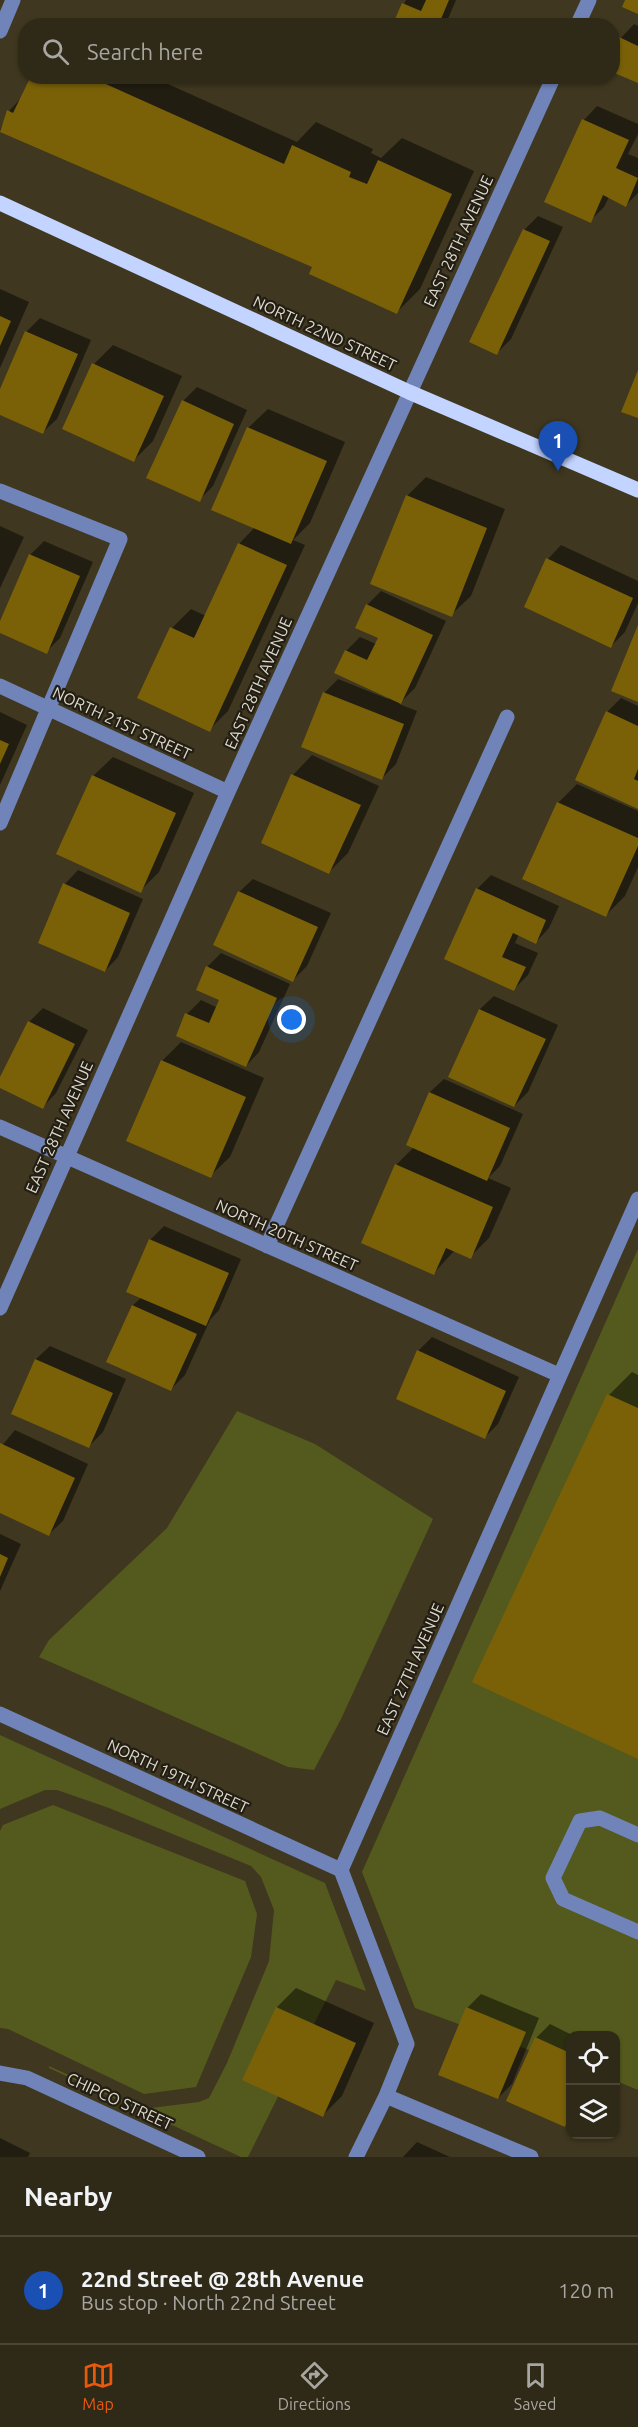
<!DOCTYPE html>
<meta charset="utf-8">
<style>
:root{--surface:#2f2917;--page:#3b3524;--text:#f1f3f6;--muted:#a7a6a1;--line:#4a4536;--accent:#ea580c}
body{margin:0;font-family:Ubuntu,sans-serif;background:var(--page);color:var(--text)}
.controls{position:absolute;right:18px;bottom:18px;display:grid;overflow:hidden;border-radius:12px;box-shadow:0 2px 4px #0004}
.controls button{width:54px;height:54px;display:grid;place-items:center;padding:0;border:0;border-bottom:2px solid var(--line);background:var(--surface);color:var(--text);font:30px sans-serif}
.you{position:absolute;left:292px;top:1020px;width:21px;height:21px;margin:-15px;border:4px solid #fff;border-radius:50%;background:#1a73e8;box-shadow:0 0 0 9px #1a73e833}
.badge{display:grid;place-items:center;width:39px;height:39px;border-radius:50%;background:var(--accent);color:#fff;font-size:20px;font-weight:700}
.pin{position:absolute;translate:-50% -50px;filter:drop-shadow(0 2px 3px #0008)}
.pin::after{content:'';position:absolute;top:32px;width:21px;height:18px;background:inherit;clip-path:polygon(0 0,100% 0,50% 100%)}
.list{margin:0;padding:0;list-style:none}
h2{display:flex;justify-content:space-between;align-items:center;height:78px;margin:0;padding:0 24px;font-size:26px}
h2 small{font-size:20px;font-weight:400;color:var(--muted)}
.list li{display:grid;grid-template-columns:39px 1fr auto;gap:18px;align-items:center;box-sizing:border-box;height:108px;padding:0 24px;border-top:2px solid var(--line)}
.list b{display:block;font-size:22px;white-space:nowrap}
.list p{margin:0;font-size:20px;white-space:nowrap;color:var(--muted)}
.list em{font-size:20px;font-style:normal;color:var(--muted)}
.icon{flex:none;width:33px;height:33px;fill:none;stroke:currentColor;stroke-width:2;stroke-linecap:round;stroke-linejoin:round}
.map{position:relative;flex:none;width:638px;height:2157px;overflow:hidden}
.search{position:absolute;background:var(--surface);box-shadow:0 2px 4px #0004;left:18px;right:18px;top:18px;height:66px;display:flex;align-items:center;gap:15px;box-sizing:border-box;padding:0 21px;border-radius:24px;color:var(--muted);font-size:22px}
.sheet{height:186px;background:var(--surface)}
nav{display:flex;justify-content:space-around;align-items:center;box-sizing:border-box;height:84px;border-top:2px solid var(--line);background:var(--surface);font-size:16px;color:var(--muted)}
nav a{display:grid;justify-items:center;gap:3px}
nav .on{color:var(--accent)}
.map>svg:first-child{display:block}
.green{fill:#545a1d}
.shadow{fill:#0007}
.building{fill:#7a6108}
.lines{fill:none;stroke-linecap:round;stroke-linejoin:round}
.minor{stroke:#7084b9;stroke-width:15}
.major{stroke:#c2d4ff;stroke-width:15}
.labels{text-anchor:middle;stroke-width:4.5;stroke-linejoin:round;paint-order:stroke}
.street-label{font-size:16px;fill:#ded9cb;stroke:#221e14}
</style>
<div class="map">
<svg width="638" height="2157" viewBox="0 0 638 2157">
<rect width="100%" height="100%" fill="#3f371f"/>
<!-- green -->
<path class="green" d="M 638,1249 L 638,2090 L 616,2081 L 616,2036 L 570,2036 L 570,2065 L 415,2008 L 362,1872 Z
M 237,1411 L 315,1444 L 433,1519 L 341,1719 L 314,1770 L 288,1767 L 39,1657 L 49,1640 L 167,1528 Z
M 0,1735 L 325,1883 L 366,1991 L 336,1980 L 248,2157 L 241,2157 L 49,2068 L 49,2066 L 143,2109 L 199,2102 L 209,2098 L 227,2063 L 269,1961 L 274,1910 L 261,1877 L 251,1866 L 109,1808 L 57,1790 L 45,1790 L 0,1809 Z
M 53,1805 L 245,1881 L 257,1914 L 251,1957 L 196,2087 L 144,2094 L 8,2029 L 0,2028 L 0,1831 L 3,1825 Z"/>
<!-- shadow -->
<path class="shadow" d="M 406,0 L 456,0 L 445,26 L 393,26 Z
M 634,24 L 638,26 L 638,82 L 621,38 Z
M 32,76 L 150,76 L 297,142 L 316,122 L 373,149 L 371,153 L 381,158 L 402,138 L 474,171 L 420,289 L 397,312 L 314,266 L 0,130 L 9,111 L 23,96 Z
M 597,106 L 638,124 L 638,134 L 628,154 L 638,158 L 638,193 L 626,205 L 609,197 L 604,207 L 590,221 L 584,120 Z
M 538,216 L 563,227 L 511,339 L 497,353 L 524,230 Z
M 0,289 L 29,302 L 0,368 Z
M 40,318 L 91,340 L 57,419 L 43,432 L 0,413 L 0,392 L 26,332 Z
M 113,345 L 182,376 L 153,441 L 134,460 L 94,364 Z
M 197,387 L 247,410 L 213,486 L 199,500 L 183,401 Z
M 268,409 L 345,442 L 310,523 L 293,540 L 305,545 L 228,711 L 209,730 L 172,628 L 191,609 L 206,616 L 239,544 L 255,527 L 248,428 Z
M 426,477 L 505,509 L 471,596 L 451,615 L 407,496 Z
M 0,526 L 24,537 L 0,588 Z
M 44,541 L 93,562 L 60,638 L 46,652 L 0,632 L 0,624 L 30,555 Z
M 561,545 L 638,581 L 638,603 L 625,632 L 611,646 L 548,559 Z
M 381,591 L 446,621 L 415,688 L 399,704 L 417,711 L 396,764 L 382,778 L 324,693 L 338,679 L 388,699 L 389,697 L 346,651 L 360,637 L 376,644 L 380,637 L 367,605 Z
M 621,698 L 638,706 L 638,807 L 607,712 Z
M 0,712 L 27,725 L 0,785 Z
M 312,755 L 379,786 L 348,853 L 329,872 L 263,842 L 293,775 Z
M 113,757 L 194,793 L 159,872 L 140,891 L 93,776 Z
M 577,784 L 638,811 L 638,867 L 625,896 L 606,915 L 558,803 Z
M 78,870 L 143,899 L 118,957 L 105,971 L 65,884 Z
M 491,875 L 559,906 L 549,928 L 536,942 L 519,934 L 515,943 L 538,953 L 528,975 L 514,989 L 446,958 L 477,889 Z
M 253,879 L 331,913 L 307,966 L 293,980 L 239,892 Z
M 221,953 L 290,984 L 259,1052 L 246,1066 L 187,1014 L 201,1000 L 218,1008 L 221,1000 L 207,967 Z
M 494,996 L 558,1025 L 528,1092 L 514,1106 L 450,1076 L 480,1009 Z
M 43,1008 L 88,1030 L 56,1093 L 43,1107 L 0,1087 L 0,1080 L 29,1022 Z
M 181,1042 L 264,1078 L 230,1157 L 210,1176 L 162,1061 Z
M 444,1079 L 523,1114 L 500,1166 L 488,1178 L 511,1188 L 489,1238 L 470,1257 L 455,1250 L 434,1273 L 396,1165 L 414,1147 L 408,1144 L 430,1092 Z
M 164,1226 L 241,1259 L 219,1310 L 210,1320 L 185,1375 L 171,1389 L 108,1361 L 133,1305 L 142,1297 L 150,1240 Z
M 432,1337 L 519,1377 L 498,1424 L 484,1438 L 418,1351 Z
M 50,1346 L 126,1379 L 103,1432 L 89,1446 L 13,1413 L 36,1359 Z
M 632,1372 L 638,1375 L 638,1757 L 609,1395 Z
M 15,1430 L 88,1464 L 63,1521 L 49,1534 L 0,1512 L 0,1448 Z
M 0,1534 L 21,1544 L 0,1591 Z
M 296,1988 L 374,2023 L 342,2096 L 323,2115 L 277,2007 Z
M 481,1994 L 539,2018 L 512,2084 L 498,2098 L 467,2008 Z
M 550,2024 L 574,2036 L 570,2036 L 570,2119 L 564,2126 L 536,2038 Z
M 0,2138 L 30,2153 L 28,2157 L 0,2157 Z
M 417,2142 L 450,2157 L 403,2157 Z"/>
<!-- building -->
<path class="building" d="M 426,0 L 449,0 L 438,26 L 392,26 L 402,3 L 421,11 Z
M 625,0 L 638,0 L 638,14 L 622,7 Z
M 619,37 L 638,46 L 638,83 L 612,72 L 612,53 Z
M 31,76 L 88,76 L 284,164 L 292,145 L 351,172 L 349,177 L 367,184 L 378,160 L 452,194 L 397,314 L 309,274 L 312,267 L 0,132 L 7,110 L 13,113 Z
M 582,119 L 629,140 L 616,168 L 638,178 L 626,207 L 603,195 L 591,223 L 544,202 Z
M 523,229 L 550,241 L 497,355 L 469,342 Z
M 0,316 L 11,321 L 0,346 Z
M 25,331 L 78,354 L 43,434 L 0,415 L 0,389 Z
M 92,363 L 164,396 L 134,462 L 62,429 Z
M 638,370 L 638,418 L 621,412 Z
M 182,400 L 234,424 L 200,502 L 146,478 Z
M 247,427 L 327,461 L 291,544 L 211,510 Z
M 406,495 L 487,528 L 452,617 L 370,584 Z
M 238,543 L 287,565 L 210,732 L 137,698 L 170,627 L 194,638 Z
M 29,554 L 80,576 L 47,654 L 0,633 L 0,621 Z
M 546,558 L 633,598 L 611,648 L 524,607 Z
M 366,604 L 433,635 L 401,704 L 334,673 L 345,650 L 367,660 L 378,638 L 355,628 Z
M 638,625 L 638,702 L 611,691 Z
M 323,692 L 404,724 L 382,780 L 301,747 Z
M 606,711 L 638,726 L 638,769 L 634,779 L 638,781 L 638,809 L 575,780 Z
M 0,740 L 9,744 L 0,764 Z
M 291,774 L 361,805 L 329,874 L 261,843 Z
M 92,775 L 176,813 L 141,893 L 56,854 Z
M 557,802 L 638,838 L 638,846 L 606,917 L 522,879 Z
M 63,883 L 130,913 L 105,972 L 38,943 Z
M 476,888 L 546,920 L 536,944 L 513,933 L 502,957 L 526,967 L 514,991 L 444,959 Z
M 238,891 L 318,927 L 293,982 L 213,945 Z
M 206,966 L 277,998 L 246,1067 L 176,1036 L 185,1013 L 209,1023 L 219,1000 L 196,990 Z
M 479,1009 L 546,1039 L 514,1107 L 448,1077 Z
M 28,1021 L 75,1044 L 43,1109 L 0,1088 L 0,1077 Z
M 161,1060 L 246,1097 L 211,1178 L 126,1141 Z
M 429,1092 L 510,1128 L 487,1181 L 406,1145 Z
M 395,1164 L 493,1207 L 471,1259 L 446,1248 L 434,1275 L 361,1243 Z
M 149,1239 L 229,1273 L 206,1326 L 126,1292 Z
M 132,1305 L 197,1334 L 171,1391 L 106,1362 Z
M 417,1350 L 506,1391 L 485,1439 L 396,1399 Z
M 35,1359 L 113,1393 L 89,1448 L 11,1414 Z
M 607,1394 L 638,1408 L 638,1759 L 472,1682 Z
M 0,1443 L 75,1478 L 49,1536 L 0,1513 Z
M 0,1554 L 8,1558 L 0,1577 Z
M 276,2007 L 356,2043 L 323,2117 L 242,2080 Z
M 466,2007 L 526,2032 L 498,2099 L 438,2075 Z
M 535,2037 L 570,2053 L 570,2114 L 565,2127 L 506,2101 Z"/>
<g class="lines">
<!-- minor -->
<path class="minor" d="M 577,26 L 589,0
M 0,31 L 13,0
M 0,491 L 120,539 L 0,823
M 0,686 L 228,792
M 0,1127 L 559,1375
M 267,1246 L 507,717
M 0,1308 L 228,792 L 554,76
M 0,1714 L 341,1870
M 638,1835 L 600,1818 L 580,1821 L 553,1878 L 563,1899 L 638,1932
M 0,2073 L 27,2078 L 198,2157
M 386,2096 L 531,2157
M 356,2157 L 386,2096 L 407,2044 L 341,1870 L 638,1199"/>
<!-- major -->
<path class="major" d="M 0,203 L 409,392 L 638,490"/>
</g>
<g class="labels">
<!-- street labels -->
<g class="street-label">
<text transform="translate(458 241) rotate(-65)" y="6">EAST 28TH AVENUE</text>
<text transform="translate(325 333) rotate(25)" y="6">NORTH 22ND STREET</text>
<text transform="translate(258 683) rotate(-66)" y="6">EAST 28TH AVENUE</text>
<text transform="translate(122 723) rotate(25)" y="6">NORTH 21ST STREET</text>
<text transform="translate(59 1127) rotate(-66)" y="6">EAST 28TH AVENUE</text>
<text transform="translate(287 1235) rotate(24)" y="6">NORTH 20TH STREET</text>
<text transform="translate(410 1669) rotate(-66)" y="6">EAST 27TH AVENUE</text>
<text transform="translate(178 1776) rotate(25)" y="6">NORTH 19TH STREET</text>
<text transform="translate(120 2101) rotate(25)" y="6">CHIPCO STREET</text>
</g>
</g>
</svg>
<div class="controls">
<button><svg class="icon" aria-label="locate" viewBox="0 0 24 24"><circle cx="12" cy="12" r="6"/><path d="M12 2v4M12 18v4M2 12h4M18 12h4"/></svg></button>
<button><svg class="icon" aria-label="layers" viewBox="0 0 24 24"><path d="M12 4l9 5-9 5-9-5zM3 14l9 5 9-5"/></svg></button>
</div>
<div class="you"></div>
<div class="pin badge" style="left:558px;top:471px;background:#1a4fb4">1</div>
<div class="search"><svg class="icon" aria-label="search" viewBox="0 0 24 24"><circle cx="10" cy="10" r="6"/><path d="M15 15l6 6"/></svg>Search here</div>
</div>
<section class="sheet">
<h2>Nearby<small></small></h2>
<ul class="list">
<li><span class="badge" style="background:#1a4fb4">1</span><div><b>22nd Street @ 28th Avenue</b><p>Bus stop · North 22nd Street</p></div><em>120 m</em></li>
</ul>
</section>
<nav>
<a class="on"><svg class="icon" aria-label="map" viewBox="0 0 24 24"><path d="M3 6l6-2 6 2 6-2v14l-6 2-6-2-6 2zM9 4v14M15 6v14"/></svg>Map</a>
<a><svg class="icon" aria-label="directions" viewBox="0 0 24 24"><path d="M12 3l9 9-9 9-9-9zM9 14v-3h6M13 9l2 2-2 2"/></svg>Directions</a>
<a><svg class="icon" aria-label="saved" viewBox="0 0 24 24"><path d="M7 4h10v16l-5-4-5 4z"/></svg>Saved</a>
</nav>
